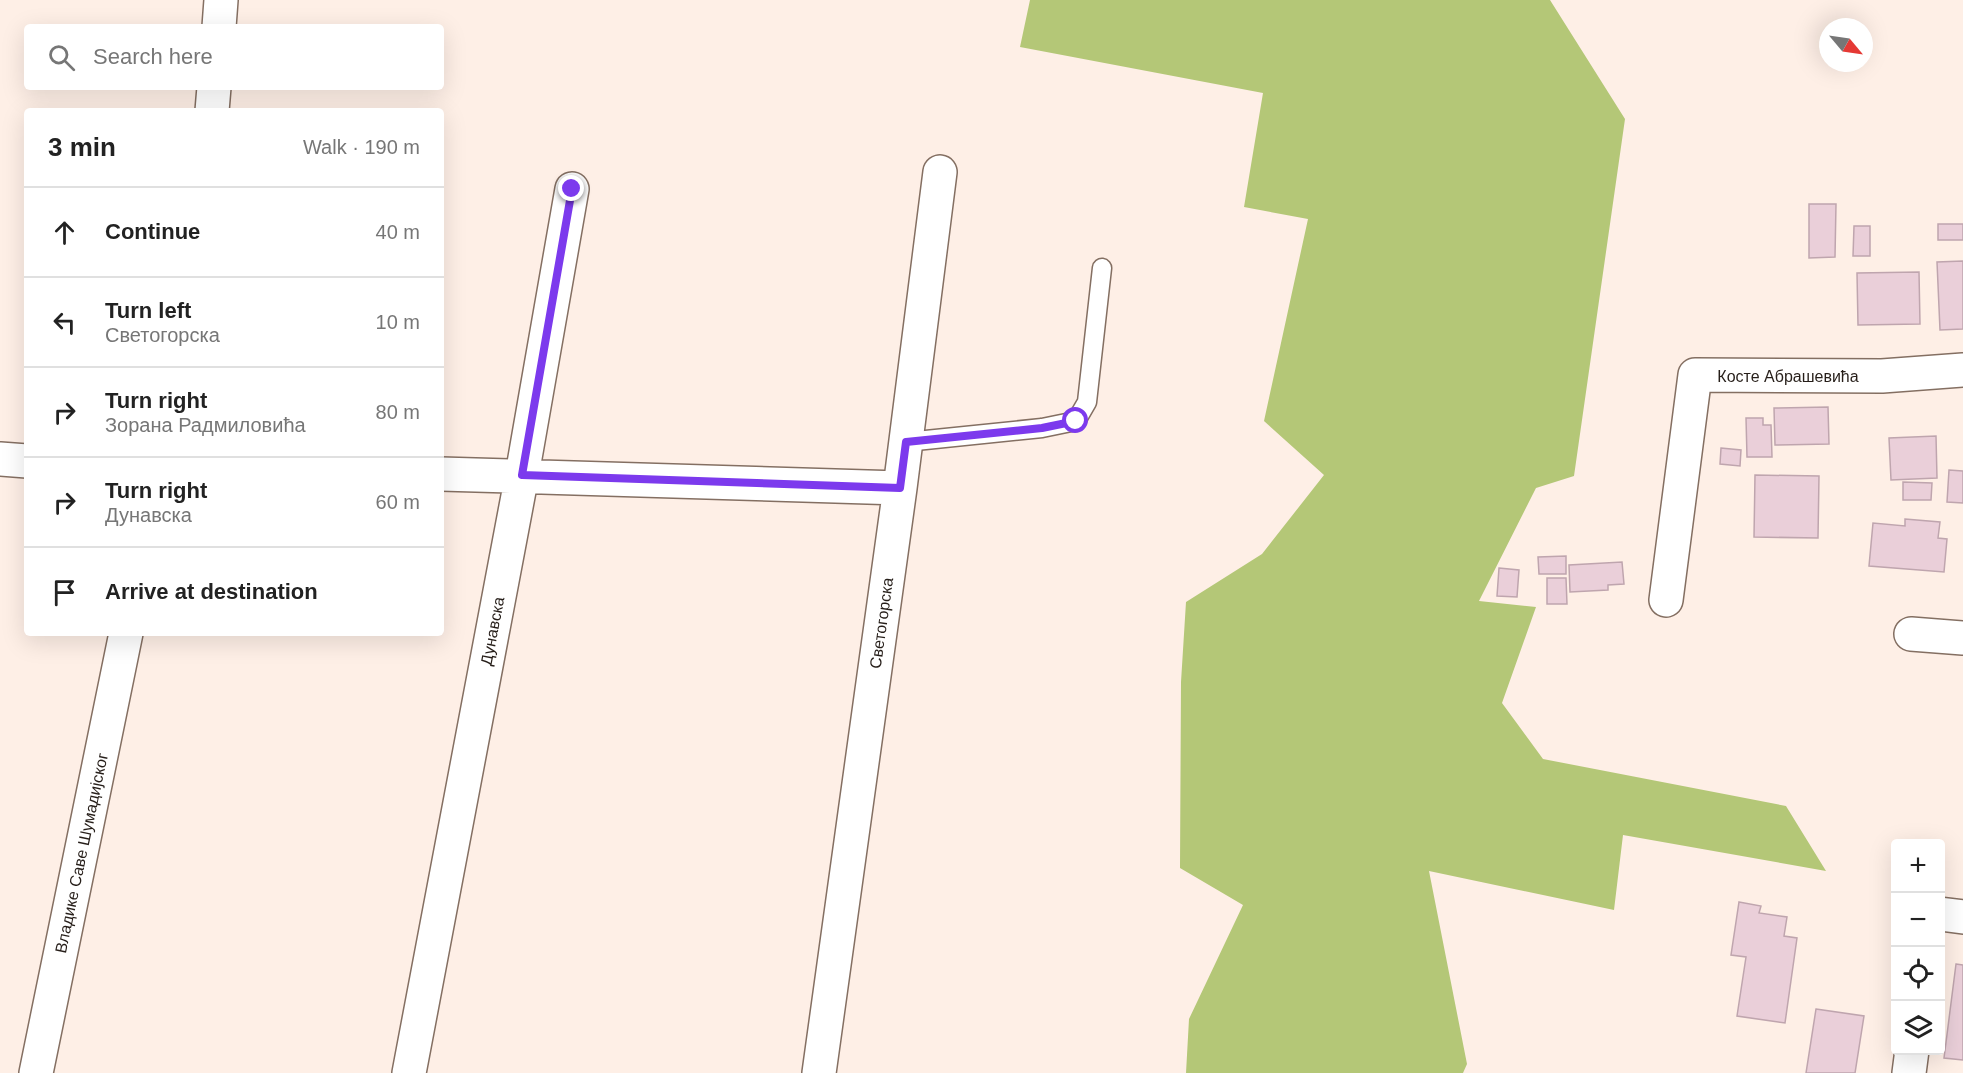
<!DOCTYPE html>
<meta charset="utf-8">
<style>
:root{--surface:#fff;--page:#f6f6f6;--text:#222;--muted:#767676;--line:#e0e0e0}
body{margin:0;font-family:Helvetica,sans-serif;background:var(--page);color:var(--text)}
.controls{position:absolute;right:18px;bottom:18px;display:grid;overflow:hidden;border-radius:6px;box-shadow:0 6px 24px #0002}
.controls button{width:54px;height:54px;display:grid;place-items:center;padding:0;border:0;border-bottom:2px solid var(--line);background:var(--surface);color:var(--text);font:30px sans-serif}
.compass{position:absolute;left:1819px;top:18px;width:54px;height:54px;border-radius:50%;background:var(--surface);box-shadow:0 6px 24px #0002;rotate:119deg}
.stop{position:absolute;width:18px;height:18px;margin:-14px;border:4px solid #7c3aed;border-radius:50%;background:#fff}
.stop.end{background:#7c3aed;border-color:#fff;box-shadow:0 2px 6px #0008}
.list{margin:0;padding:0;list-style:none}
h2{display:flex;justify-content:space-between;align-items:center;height:78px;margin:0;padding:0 24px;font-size:26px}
h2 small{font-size:20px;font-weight:400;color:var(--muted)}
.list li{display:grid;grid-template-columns:39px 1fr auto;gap:18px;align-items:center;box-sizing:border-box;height:90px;padding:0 24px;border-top:2px solid var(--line)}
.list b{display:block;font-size:22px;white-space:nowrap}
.list p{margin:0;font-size:20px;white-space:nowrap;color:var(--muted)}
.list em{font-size:20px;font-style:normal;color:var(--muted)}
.icon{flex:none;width:33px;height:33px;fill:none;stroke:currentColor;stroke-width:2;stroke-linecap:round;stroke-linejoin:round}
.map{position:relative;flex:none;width:1963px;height:1073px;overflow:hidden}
.search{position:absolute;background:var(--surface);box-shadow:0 6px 24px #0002;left:24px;top:24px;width:420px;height:66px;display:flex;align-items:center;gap:15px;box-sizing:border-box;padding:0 21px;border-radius:6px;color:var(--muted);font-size:22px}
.panel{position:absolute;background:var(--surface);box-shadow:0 6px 24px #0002;left:24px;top:108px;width:420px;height:528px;border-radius:6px}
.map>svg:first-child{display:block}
.forest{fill:#b4c777}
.building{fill:#eacfd9;stroke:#bfa5ae;stroke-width:1.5}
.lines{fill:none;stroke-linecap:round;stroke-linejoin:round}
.lane-casing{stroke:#846f62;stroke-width:21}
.street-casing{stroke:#846f62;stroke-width:36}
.lane{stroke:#fff;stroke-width:18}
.street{stroke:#fff;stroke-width:33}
.route{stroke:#7c3aed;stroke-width:8}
.labels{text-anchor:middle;stroke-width:4.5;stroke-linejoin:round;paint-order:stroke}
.street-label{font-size:16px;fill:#261e19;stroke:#fff}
</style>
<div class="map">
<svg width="1963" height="1073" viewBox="0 0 1963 1073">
<rect width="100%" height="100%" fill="#feefe6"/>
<!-- forest -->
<path class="forest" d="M 1030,0 L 1550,0 L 1625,119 L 1574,476 L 1536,488 L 1479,601 L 1536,607 L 1502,703 L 1543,759 L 1786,806 L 1826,871 L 1623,835 L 1614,910 L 1429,871 L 1467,1064 L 1463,1073 L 1186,1073 L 1189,1019 L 1243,905 L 1180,868 L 1181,682 L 1186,602 L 1262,554 L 1324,475 L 1264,421 L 1308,219 L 1244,207 L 1263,93 L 1020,47 Z"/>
<!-- building -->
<path class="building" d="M 1809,204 L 1836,204 L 1835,257 L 1809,258 Z
M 1938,224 L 1963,224 L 1963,240 L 1938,240 Z
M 1854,226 L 1870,226 L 1870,256 L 1853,256 Z
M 1963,261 L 1963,329 L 1940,330 L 1937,262 Z
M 1919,272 L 1920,324 L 1858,325 L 1857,273 Z
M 1828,407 L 1829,444 L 1775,445 L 1774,408 Z
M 1746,418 L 1763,418 L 1763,425 L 1771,425 L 1772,457 L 1747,457 Z
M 1936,436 L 1937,478 L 1891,480 L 1889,438 Z
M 1721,448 L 1741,450 L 1740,466 L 1720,464 Z
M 1949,470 L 1963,471 L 1963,503 L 1947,502 Z
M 1755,475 L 1819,476 L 1818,538 L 1754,537 Z
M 1903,482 L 1932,483 L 1931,500 L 1903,500 Z
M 1905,519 L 1940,522 L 1938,538 L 1947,539 L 1944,572 L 1869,566 L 1873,523 L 1905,526 Z
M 1566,556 L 1566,574 L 1539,574 L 1538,557 Z
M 1622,562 L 1624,584 L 1608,585 L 1608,590 L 1570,592 L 1569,565 Z
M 1499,568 L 1519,570 L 1517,597 L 1497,596 Z
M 1547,578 L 1566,578 L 1567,604 L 1547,604 Z
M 1739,902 L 1761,906 L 1759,913 L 1787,917 L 1784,936 L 1797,938 L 1785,1023 L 1737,1016 L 1746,957 L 1731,955 Z
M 1956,964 L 1963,965 L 1963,1060 L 1944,1058 Z
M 1816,1009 L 1864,1016 L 1855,1073 L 1806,1073 Z"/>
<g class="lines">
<defs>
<path id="lane" d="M 906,442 L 1042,428 L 1076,421 L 1087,402 L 1102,268"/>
<path id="street" d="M 219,27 L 221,0
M 212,111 L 214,87
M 0,459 L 27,461
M 441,474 L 900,488
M 1666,600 L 1695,375 L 1882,376 L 1963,370
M 1911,634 L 1963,638
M 1940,914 L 1963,917
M 36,1073 L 126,633
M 409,1073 L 522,475 L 572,189
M 819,1073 L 900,488 L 940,172
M 1909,1073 L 1912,1050"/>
</defs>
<!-- lane casing -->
<use href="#lane" class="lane-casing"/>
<!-- street casing -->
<use href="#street" class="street-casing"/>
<!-- lane -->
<use href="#lane" class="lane"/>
<!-- street -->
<use href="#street" class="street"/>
</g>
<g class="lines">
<!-- route -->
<path class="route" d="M 572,189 L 522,475 L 900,488 L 906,442 L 1042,428 L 1076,421"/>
</g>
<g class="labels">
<!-- street labels -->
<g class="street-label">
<text x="1788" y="382">Косте Абрашевића</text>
<text transform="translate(881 623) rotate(-82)" y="6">Светогорска</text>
<text transform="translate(492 631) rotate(-79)" y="6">Дунавска</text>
<text transform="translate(81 853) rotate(-78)" y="6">Владике Саве Шумадијског</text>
</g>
</g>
</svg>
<div class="controls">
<button>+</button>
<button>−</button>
<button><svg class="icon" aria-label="locate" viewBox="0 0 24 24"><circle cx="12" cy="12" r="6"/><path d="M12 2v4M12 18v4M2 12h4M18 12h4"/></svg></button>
<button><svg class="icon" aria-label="layers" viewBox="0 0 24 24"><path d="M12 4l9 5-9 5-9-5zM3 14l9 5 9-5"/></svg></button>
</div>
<svg class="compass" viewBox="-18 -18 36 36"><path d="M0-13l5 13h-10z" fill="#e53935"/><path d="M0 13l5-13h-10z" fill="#767676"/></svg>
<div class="stop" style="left:1076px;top:421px"></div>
<div class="stop end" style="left:572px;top:189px"></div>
<div class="search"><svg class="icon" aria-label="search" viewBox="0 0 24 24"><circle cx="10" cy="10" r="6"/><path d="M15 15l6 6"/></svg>Search here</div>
<section class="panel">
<h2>3 min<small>Walk · 190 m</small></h2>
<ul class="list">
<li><svg class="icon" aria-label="ahead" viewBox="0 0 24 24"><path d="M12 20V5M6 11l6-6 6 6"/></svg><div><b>Continue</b></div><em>40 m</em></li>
<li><svg class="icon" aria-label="left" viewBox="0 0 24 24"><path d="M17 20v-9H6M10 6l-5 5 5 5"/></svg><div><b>Turn left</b><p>Светогорска</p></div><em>10 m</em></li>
<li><svg class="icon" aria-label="right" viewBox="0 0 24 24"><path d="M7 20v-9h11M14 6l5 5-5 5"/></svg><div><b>Turn right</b><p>Зорана Радмиловића</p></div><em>80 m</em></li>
<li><svg class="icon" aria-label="right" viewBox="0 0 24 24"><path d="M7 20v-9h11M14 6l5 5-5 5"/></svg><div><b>Turn right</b><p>Дунавска</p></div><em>60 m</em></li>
<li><svg class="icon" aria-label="arrive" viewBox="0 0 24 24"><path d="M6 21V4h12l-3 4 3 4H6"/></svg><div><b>Arrive at destination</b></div></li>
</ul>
</section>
</div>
